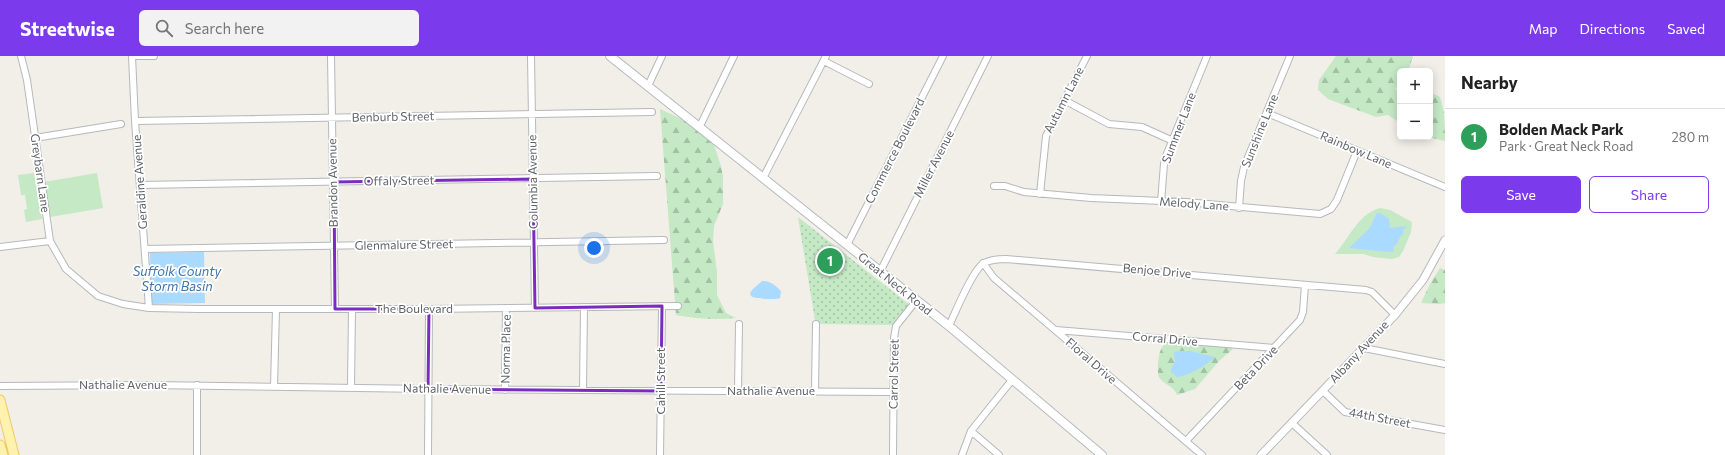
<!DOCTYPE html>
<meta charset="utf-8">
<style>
:root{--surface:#fff;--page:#f2f2f2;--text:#222;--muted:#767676;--line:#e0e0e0;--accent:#7c3aed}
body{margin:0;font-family:Commissioner,sans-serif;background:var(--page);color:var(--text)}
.controls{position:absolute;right:12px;top:12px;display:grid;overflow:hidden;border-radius:6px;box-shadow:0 2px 10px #0003}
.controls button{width:36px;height:36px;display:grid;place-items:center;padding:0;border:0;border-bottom:1px solid var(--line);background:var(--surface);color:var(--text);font:20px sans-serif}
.you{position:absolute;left:594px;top:192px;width:14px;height:14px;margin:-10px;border:3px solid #fff;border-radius:50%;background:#1a73e8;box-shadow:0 0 0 6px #1a73e833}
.badge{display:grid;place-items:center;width:26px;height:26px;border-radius:50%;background:var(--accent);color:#fff;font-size:13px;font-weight:700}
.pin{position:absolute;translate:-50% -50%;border:2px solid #fff;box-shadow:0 1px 4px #0006}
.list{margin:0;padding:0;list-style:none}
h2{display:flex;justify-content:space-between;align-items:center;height:52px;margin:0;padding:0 16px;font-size:17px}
h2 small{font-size:13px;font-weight:400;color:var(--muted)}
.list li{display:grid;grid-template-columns:26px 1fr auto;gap:12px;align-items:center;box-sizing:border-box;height:56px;padding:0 16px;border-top:1px solid var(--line)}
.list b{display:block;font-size:15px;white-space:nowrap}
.list p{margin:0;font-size:13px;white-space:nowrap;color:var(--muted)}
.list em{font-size:13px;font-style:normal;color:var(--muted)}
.actions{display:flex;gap:8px;padding:12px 16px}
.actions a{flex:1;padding:9px 0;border:1px solid var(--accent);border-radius:6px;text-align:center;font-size:14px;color:var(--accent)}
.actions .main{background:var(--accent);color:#fff}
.icon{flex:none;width:22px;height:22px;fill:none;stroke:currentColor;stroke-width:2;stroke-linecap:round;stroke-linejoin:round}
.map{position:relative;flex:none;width:1445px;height:399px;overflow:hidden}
header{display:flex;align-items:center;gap:24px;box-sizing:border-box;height:56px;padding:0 20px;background:var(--accent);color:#fff}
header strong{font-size:19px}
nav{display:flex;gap:22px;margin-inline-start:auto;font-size:14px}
.search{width:280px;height:36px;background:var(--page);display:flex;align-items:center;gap:10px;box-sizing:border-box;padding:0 14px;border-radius:6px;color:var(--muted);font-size:15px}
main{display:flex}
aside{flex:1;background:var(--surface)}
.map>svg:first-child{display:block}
.grass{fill:#c5e8c5}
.forest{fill:url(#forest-firs)}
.park{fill:url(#park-dots)}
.water{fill:#aadaff}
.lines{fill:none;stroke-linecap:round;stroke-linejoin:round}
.minor-casing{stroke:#b5b8bc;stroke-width:8}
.tertiary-casing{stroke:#b5b8bc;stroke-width:9}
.secondary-casing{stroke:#b6babf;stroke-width:10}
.primary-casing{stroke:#f2c960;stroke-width:11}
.minor{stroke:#fff;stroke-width:6}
.tertiary{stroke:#fff;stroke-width:7}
.secondary{stroke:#fff;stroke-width:8}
.primary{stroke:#fff2af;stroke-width:9}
.marked{fill:none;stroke:#7b2cbf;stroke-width:3;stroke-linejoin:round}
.labels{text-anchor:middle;stroke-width:3.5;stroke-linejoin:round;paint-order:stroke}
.street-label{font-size:12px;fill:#5f6368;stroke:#fff}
.water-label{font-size:13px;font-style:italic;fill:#4174aa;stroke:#fff}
</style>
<header>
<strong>Streetwise</strong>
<div class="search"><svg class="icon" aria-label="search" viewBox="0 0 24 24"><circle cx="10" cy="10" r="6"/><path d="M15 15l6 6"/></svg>Search here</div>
<nav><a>Map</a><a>Directions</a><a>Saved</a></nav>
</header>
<main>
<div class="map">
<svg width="1445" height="399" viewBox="0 0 1445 399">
<defs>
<pattern id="forest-firs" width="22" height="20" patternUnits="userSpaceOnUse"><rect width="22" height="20" fill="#c5e8c5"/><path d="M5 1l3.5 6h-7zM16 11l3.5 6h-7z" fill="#a3c0a4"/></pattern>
<pattern id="park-dots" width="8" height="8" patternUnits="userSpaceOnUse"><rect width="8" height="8" fill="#c5e8c5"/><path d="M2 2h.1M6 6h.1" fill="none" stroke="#a3c0a4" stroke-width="1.8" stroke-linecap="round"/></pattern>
</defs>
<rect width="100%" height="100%" fill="#f1efe8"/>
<!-- grass -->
<path class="grass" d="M 34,117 L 42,163 L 26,166 L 24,154 L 27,153 L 25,139 L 21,139 L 18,119 Z
M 97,117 L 103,152 L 50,161 L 44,126 Z
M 1380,152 L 1390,154 L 1412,166 L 1411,176 L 1403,195 L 1399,201 L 1392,203 L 1373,201 L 1364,198 L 1335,198 C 1350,181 1358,158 1380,152 Z"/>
<!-- forest -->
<path class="forest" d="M 1336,0 L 1413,0 L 1408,15 L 1400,15 L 1400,28 L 1395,33 L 1400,37 L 1400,67 L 1388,59 L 1376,61 L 1328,43 L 1318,34 L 1319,24 Z
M 1430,37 L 1439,40 C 1445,50 1445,72 1445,85 L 1428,81 L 1430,81 Z
M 660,53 L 688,66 L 714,89 L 721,110 L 723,121 L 723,148 L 714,170 L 713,185 L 717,216 L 717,239 L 726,257 L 736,262 C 716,264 696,263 676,259 Z
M 1440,212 L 1445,214 L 1445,247 L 1440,248 L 1421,247 L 1430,228 Z
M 1167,286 L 1226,290 L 1233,293 L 1219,305 L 1195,333 L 1177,339 C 1173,328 1162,329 1158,319 C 1158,308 1157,293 1167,286 Z"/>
<!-- park -->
<path class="park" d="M 798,161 L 910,249 L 894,269 L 821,268 L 815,264 Z"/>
<!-- water -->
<path class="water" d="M 1377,157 L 1380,157 L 1389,163 L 1390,172 L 1407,170 L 1403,174 L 1403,178 C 1398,182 1399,188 1393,191 L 1394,195 L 1390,196 L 1349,192 L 1369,173 Z
M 204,196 L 205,247 L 151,248 L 150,197 Z
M 762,225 C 770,224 776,230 781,235 L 780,242 C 776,244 754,243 751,240 L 750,237 L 753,233 Z
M 1177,295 L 1190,295 L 1215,301 C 1207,309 1188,320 1177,321 L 1171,316 L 1171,313 L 1175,305 L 1174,296 Z"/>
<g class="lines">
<defs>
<path id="minor" d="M 21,0 L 27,24 L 50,185 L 66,213 L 98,240 L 123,248 L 149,252 L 198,253 L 429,253 L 678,250
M 132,0 L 135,65 L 149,252
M 132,0 L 154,0
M 331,0 L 335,253
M 531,0 L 535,252
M 824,5 L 869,28
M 648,30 L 662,0
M 1064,44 L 1109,68 L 1142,71 L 1173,85
M 1267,57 L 1445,131
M 135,65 L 652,56
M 700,70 L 734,0
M 35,82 L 121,68
M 763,122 L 826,0
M 140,129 L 657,120
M 994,130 L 1005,130 L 1024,136 L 1091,142 L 1186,146 L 1320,158 L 1331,153 L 1337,144 L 1357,95
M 1040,138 L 1046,80 L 1087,0
M 1161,146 L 1164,108 L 1166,100 L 1207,0
M 1239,152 L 1241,125 L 1244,111 L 1290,0
M 847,189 L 943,0
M 0,191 L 50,185
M 145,193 L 664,184
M 983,207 L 994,222 L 1202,399
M 880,216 L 988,0
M 949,270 C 955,257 973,213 984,207 C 990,204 999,203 1006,203 L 1366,234 L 1372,236 L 1395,259
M 1056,274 L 1274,292
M 1364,292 L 1445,308
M 0,330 L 149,329 L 428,333 L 893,336
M 274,331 L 276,253
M 351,331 L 352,253
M 505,334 L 506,252
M 583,334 L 584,251
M 738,335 L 739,268
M 1323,335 L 1345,356 L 1445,374
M 815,336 L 816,268
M 1292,367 L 1327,399
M 971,375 L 999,399
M 1186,385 L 1300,264 L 1303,256 L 1305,229
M 197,399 L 197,329
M 428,399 L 429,253
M 660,399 L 662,250
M 893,399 L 894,282 L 896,270 L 916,245
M 962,399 L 971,375 L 1012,324"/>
<path id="tertiary" d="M 1261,399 L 1395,259 L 1423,224 L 1445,184"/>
<path id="secondary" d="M 610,0 L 949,270 L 1102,399"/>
<path id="primary" d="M 0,344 L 14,399
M 0,389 L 3,399"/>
</defs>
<!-- minor casing -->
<use href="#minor" class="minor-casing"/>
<!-- tertiary casing -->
<use href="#tertiary" class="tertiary-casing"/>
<!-- secondary casing -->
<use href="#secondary" class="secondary-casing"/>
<!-- primary casing -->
<use href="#primary" class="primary-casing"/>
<!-- minor -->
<use href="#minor" class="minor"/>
<!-- tertiary -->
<use href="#tertiary" class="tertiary"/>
<!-- secondary -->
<use href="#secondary" class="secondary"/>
<!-- primary -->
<use href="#primary" class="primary"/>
</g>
<!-- marked area -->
<path class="marked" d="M 533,123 L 535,252 L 662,250 L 661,335 L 428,333 L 429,253 L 335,253 L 334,126 Z"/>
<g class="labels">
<!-- street labels -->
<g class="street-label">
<text transform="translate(1064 44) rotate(-63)" y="4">Autumn Lane</text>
<text transform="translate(393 61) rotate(-1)" y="4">Benburb Street</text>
<text transform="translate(1179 72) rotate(-69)" y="4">Summer Lane</text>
<text transform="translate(1260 75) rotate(-68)" y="4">Sunshine Lane</text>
<text transform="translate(1356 94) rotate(23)" y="4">Rainbow Lane</text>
<text transform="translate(895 95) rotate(-63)" y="4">Commerce Boulevard</text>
<text transform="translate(934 108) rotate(-63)" y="4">Miller Avenue</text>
<text transform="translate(40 117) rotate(82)" y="4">Greybarn Lane</text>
<text transform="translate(399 125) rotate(-1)" y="4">Offaly Street</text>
<text transform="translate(140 126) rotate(-94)" y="4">Geraldine Avenue</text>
<text transform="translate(533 126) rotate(-91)" y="4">Columbia Avenue</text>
<text transform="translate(333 127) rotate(-91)" y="4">Brandon Avenue</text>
<text transform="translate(1194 148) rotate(4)" y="4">Melody Lane</text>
<text transform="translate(404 189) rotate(-1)" y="4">Glenmalure Street</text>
<text transform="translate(1157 215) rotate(5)" y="4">Benjoe Drive</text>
<text transform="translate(895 228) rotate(39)" y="4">Great Neck Road</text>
<text x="414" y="257">The Boulevard</text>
<text transform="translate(1165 283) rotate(5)" y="4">Corral Drive</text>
<text transform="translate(506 293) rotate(-89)" y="4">Norma Place</text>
<text transform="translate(1359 296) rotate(-47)" y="4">Albany Avenue</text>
<text transform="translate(1091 305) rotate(41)" y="4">Floral Drive</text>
<text transform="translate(1256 312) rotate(-46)" y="4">Beta Drive</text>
<text transform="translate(894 318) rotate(-89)" y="4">Carrol Street</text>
<text transform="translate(661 325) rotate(-90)" y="4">Cahill Street</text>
<text x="123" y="333">Nathalie Avenue</text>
<text transform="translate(447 333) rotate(1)" y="4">Nathalie Avenue</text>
<text x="771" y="339">Nathalie Avenue</text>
<text transform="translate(1380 362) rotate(11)" y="4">44th Street</text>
</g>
<!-- water labels -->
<g class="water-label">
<text x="177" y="220">Suffolk County<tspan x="177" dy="15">Storm Basin</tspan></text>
</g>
</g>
</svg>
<div class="controls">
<button>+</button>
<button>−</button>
</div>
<div class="you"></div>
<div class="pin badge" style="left:830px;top:205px;background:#2e9e5b">1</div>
</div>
<aside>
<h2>Nearby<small></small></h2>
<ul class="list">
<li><span class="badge" style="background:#2e9e5b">1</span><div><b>Bolden Mack Park</b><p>Park · Great Neck Road</p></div><em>280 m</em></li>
</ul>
<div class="actions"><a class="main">Save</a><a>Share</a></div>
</aside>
</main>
